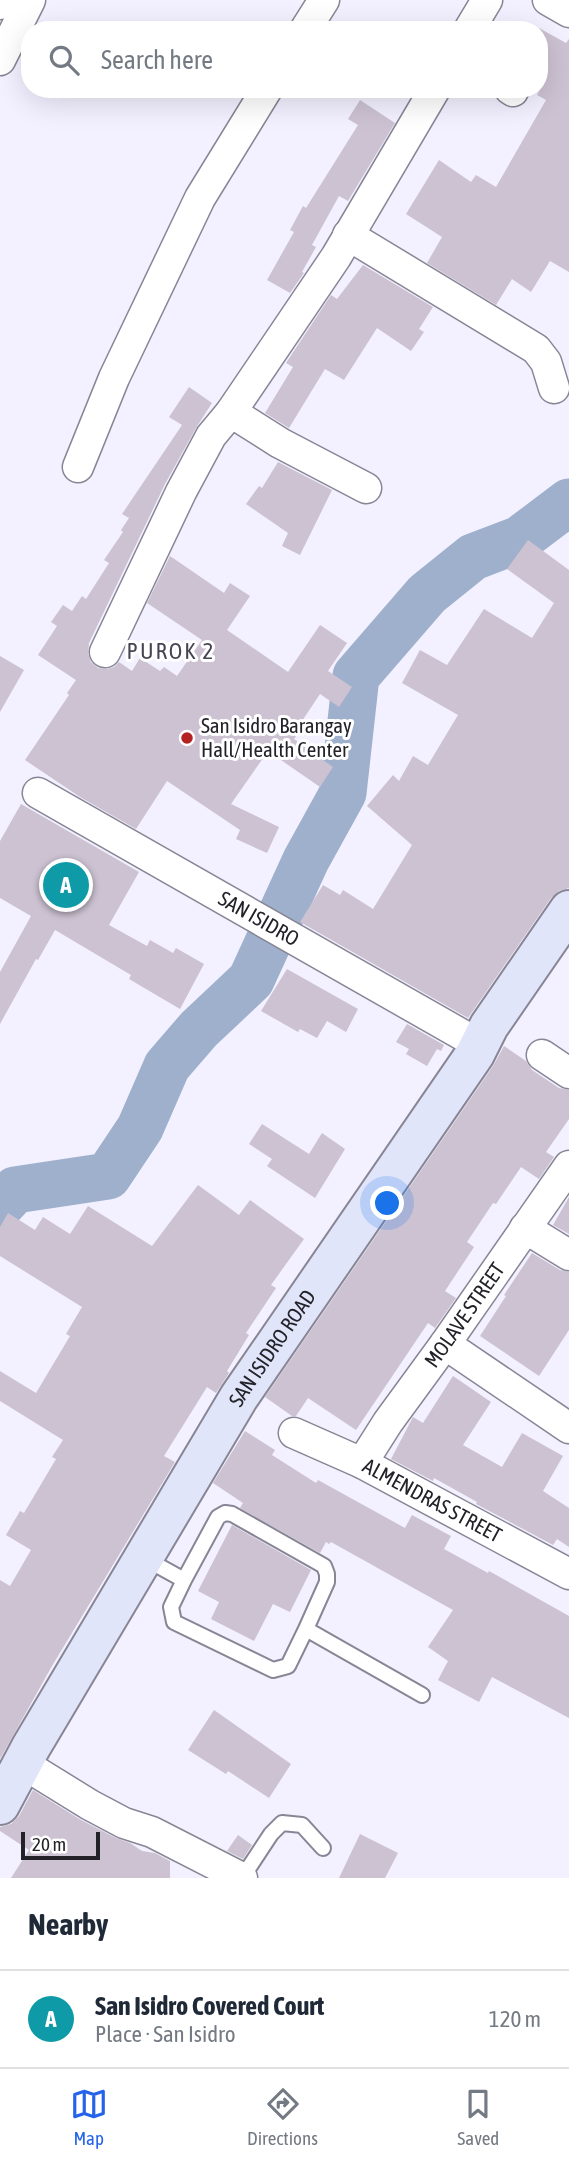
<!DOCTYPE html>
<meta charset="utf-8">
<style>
:root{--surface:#fff;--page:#f2f2f3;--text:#1f2937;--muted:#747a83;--line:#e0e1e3;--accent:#2563eb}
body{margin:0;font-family:"Asap Condensed",sans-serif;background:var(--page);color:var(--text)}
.scale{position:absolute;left:21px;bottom:18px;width:79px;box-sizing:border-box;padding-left:7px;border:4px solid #232229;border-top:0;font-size:19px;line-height:24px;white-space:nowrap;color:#232229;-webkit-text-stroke:5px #fff;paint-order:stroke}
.you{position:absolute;left:388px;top:1204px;width:24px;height:24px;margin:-18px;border:5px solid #fff;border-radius:50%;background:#1a73e8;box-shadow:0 0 0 10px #1a73e833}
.badge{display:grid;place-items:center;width:46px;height:46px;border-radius:50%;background:var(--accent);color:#fff;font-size:23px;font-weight:700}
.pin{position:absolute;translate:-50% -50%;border:4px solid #fff;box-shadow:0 2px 7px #0006}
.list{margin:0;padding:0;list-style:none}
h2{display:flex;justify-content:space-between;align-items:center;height:91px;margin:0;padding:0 28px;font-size:30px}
h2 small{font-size:23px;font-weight:400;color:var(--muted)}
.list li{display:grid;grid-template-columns:46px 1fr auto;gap:21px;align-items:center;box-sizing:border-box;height:98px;padding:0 28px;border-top:2px solid var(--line)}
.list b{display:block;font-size:26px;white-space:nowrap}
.list p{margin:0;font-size:23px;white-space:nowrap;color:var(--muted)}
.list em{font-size:23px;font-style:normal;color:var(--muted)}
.icon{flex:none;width:38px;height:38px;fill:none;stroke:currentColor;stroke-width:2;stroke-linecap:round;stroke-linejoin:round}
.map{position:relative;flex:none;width:569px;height:1878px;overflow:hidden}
.search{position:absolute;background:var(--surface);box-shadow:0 7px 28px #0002;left:21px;right:21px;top:21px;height:77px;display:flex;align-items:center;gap:18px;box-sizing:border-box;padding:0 24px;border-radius:28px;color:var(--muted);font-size:26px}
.sheet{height:189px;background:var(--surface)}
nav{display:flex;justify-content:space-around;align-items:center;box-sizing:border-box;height:98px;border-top:2px solid var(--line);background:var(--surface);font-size:19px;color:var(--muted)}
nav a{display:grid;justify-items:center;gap:4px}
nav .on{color:var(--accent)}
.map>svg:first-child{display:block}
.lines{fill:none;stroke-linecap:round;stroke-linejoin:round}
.river{stroke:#9eb0cb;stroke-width:47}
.building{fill:#ccc2d2}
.lane-casing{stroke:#888595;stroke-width:18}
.street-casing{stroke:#888595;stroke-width:33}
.secondary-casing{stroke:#888595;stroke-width:42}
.lane{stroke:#fff;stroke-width:14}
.street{stroke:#fff;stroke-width:30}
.secondary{stroke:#e1e5fa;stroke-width:38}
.poi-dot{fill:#b32322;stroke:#fff;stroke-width:2.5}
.labels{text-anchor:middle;stroke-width:6;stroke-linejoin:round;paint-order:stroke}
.poi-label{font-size:21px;fill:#232229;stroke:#fff;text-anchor:start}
.street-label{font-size:21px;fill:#232229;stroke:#fff}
.neighbourhood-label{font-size:23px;letter-spacing:2px;fill:#484553;stroke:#fff}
</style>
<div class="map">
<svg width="569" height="1878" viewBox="0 0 569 1878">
<rect width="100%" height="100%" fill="#f3f0ff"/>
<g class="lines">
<!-- river -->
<path class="river" d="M 0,1206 L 15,1190 L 108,1176 L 140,1128 L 167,1066 L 199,1029 L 251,980 L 306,860 L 343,793 L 356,676 L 427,594 L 473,557 L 520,539 L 569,502"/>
</g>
<!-- building -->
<path class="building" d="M 539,28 L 566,43 L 569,39 L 569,272 L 550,261 L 531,292 L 512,279 L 496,305 L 427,263 L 442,237 L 406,214 L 439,160 L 471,182 L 476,175 L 496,187 L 546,100 L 537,95 L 547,77 L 539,73 Z
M 360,100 L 395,123 L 348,201 L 339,196 L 312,245 L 316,247 L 302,272 L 304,273 L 290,293 L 267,280 L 294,232 L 290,230 L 303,206 L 306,208 L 358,125 L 348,119 Z
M 363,265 L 433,307 L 419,329 L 424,332 L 411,351 L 377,328 L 344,380 L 325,369 L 289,428 L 265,413 L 293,367 L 286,363 L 331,295 L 337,299 Z
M 189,387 L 212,403 L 196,428 L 165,484 L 89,643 L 88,654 L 91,662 L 98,668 L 107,669 L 114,667 L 119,662 L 132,671 L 140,658 L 160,671 L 164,667 L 177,676 L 202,640 L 147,603 L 170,556 L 224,593 L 230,583 L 250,596 L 227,630 L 288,672 L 320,625 L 347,643 L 328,671 L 352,687 L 339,707 L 320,694 L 296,730 L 299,732 L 294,739 L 333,767 L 320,787 L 268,751 L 231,804 L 279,827 L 267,853 L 236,839 L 240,830 L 167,781 L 136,829 L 80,797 L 25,760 L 69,695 L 67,693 L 76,680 L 38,655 L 57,626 L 51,622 L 63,605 L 72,611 L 82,596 L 86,599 L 109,563 L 104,560 L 123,532 L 121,530 L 129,518 L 122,514 L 182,425 L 169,417 Z
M 278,462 L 332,490 L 300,555 L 282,546 L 288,533 L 246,504 L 259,486 L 262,488 Z
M 528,540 L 569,570 L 569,888 L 559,891 L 551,898 L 468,1018 L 300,922 L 323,885 L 340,895 L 343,890 L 373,909 L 412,845 L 367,806 L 393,775 L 399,781 L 413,756 L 428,765 L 458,715 L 402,683 L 420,650 L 447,665 L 484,609 L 532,638 L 554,603 L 507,569 Z
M 0,656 L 24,670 L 0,712 Z
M 21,804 L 139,872 L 109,925 L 147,946 L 150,940 L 173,953 L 176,948 L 204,964 L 180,1009 L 129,979 L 131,975 L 55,930 L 38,960 L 36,959 L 0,1024 L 0,972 L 31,916 L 0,898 L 0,841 Z
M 287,969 L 358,1009 L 346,1032 L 327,1021 L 317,1038 L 300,1029 L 298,1032 L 261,1011 Z
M 407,1024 L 444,1045 L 441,1051 L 437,1049 L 427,1066 L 406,1054 L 409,1049 L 396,1042 Z
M 504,1046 L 526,1061 L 532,1070 L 559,1088 L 569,1090 L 569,1119 L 546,1152 L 554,1157 L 539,1179 L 521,1167 L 496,1204 L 493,1203 L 467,1242 L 474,1247 L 445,1291 L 456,1298 L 435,1328 L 428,1323 L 356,1430 L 308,1398 L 296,1416 L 292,1416 L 265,1397 L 493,1066 Z
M 262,1124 L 309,1154 L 322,1133 L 345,1149 L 315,1198 L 267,1166 L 272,1159 L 249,1144 Z
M 198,1185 L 239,1215 L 250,1200 L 304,1239 L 271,1285 L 276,1288 L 246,1333 L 249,1335 L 227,1371 L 229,1373 L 216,1393 L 207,1387 L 164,1456 L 175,1462 L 52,1666 L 0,1759 L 0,1580 L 10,1586 L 31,1550 L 6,1535 L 20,1511 L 24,1513 L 56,1459 L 52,1457 L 63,1440 L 0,1401 L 0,1371 L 36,1393 L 70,1336 L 66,1334 L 82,1307 L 0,1256 L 0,1227 L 8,1213 L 35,1230 L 43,1217 L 70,1234 L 88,1206 L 152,1246 Z
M 569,1197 L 569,1234 L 553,1225 Z
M 532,1253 L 560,1270 L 569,1272 L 569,1330 L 539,1376 L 480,1336 L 506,1296 L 504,1295 Z
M 453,1376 L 491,1402 L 463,1445 L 502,1467 L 522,1433 L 563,1456 L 543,1491 L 569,1508 L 569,1547 L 557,1539 L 553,1545 L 476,1504 L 477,1502 L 434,1478 L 433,1481 L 391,1459 L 413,1417 L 423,1423 Z
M 245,1431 L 275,1450 L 272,1455 L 316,1483 L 318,1480 L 405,1528 L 412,1515 L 451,1536 L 444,1549 L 488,1573 L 489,1571 L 569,1616 L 569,1718 L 492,1677 L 479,1702 L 438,1680 L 448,1661 L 428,1647 L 453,1610 L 331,1542 L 329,1544 L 326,1542 L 320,1553 L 240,1508 L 243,1503 L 213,1483 Z
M 232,1525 L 311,1570 L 290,1612 L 273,1604 L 254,1641 L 211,1619 L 219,1602 L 198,1591 Z
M 214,1710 L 291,1764 L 269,1798 L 228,1771 L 226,1774 L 188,1750 Z
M 33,1790 L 81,1820 L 116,1838 L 130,1843 L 142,1851 L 155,1853 L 170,1861 L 170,1878 L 11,1878 L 29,1850 L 0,1831 L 0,1827 L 11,1824 L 19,1816 Z
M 360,1834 L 398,1853 L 385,1878 L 339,1878 Z
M 238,1835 L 252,1845 L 243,1859 L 227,1851 Z"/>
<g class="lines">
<defs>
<path id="lane" d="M 144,1558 L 184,1580 L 218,1517 L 225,1513 L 232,1514 L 324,1566 L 327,1574 L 327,1582 L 306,1629 L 422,1695
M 184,1580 L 171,1607 L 174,1622 L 273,1670 L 288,1666 L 306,1629
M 242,1878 L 271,1834 L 282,1823 L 302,1825 L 323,1848"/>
<g id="street">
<path d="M 548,0 L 569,12"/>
<path d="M 0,4 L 2,0"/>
<path d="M 305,30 L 324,0"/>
<path d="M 469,30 L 487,0"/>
<path d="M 0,60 L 30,0"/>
<path d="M 510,89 L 513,91"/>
<path d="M 348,235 L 536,349 L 546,362 L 554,388"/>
<path d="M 231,412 L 280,443 L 366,488"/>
<path d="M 78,467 L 114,378 L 200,198 L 267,89"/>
<path d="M 105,652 L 181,492 L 211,436 L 231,412 L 336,257 L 435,89"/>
<path id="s1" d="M 38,793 L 480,1045"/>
<path d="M 542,1055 L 569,1073"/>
<path d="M 525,1228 L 569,1255"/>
<path d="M 445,1344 L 569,1428"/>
<path id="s2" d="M 294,1433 L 362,1463 L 569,1574"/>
<path id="s3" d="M 362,1463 L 388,1422 L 445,1344 L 569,1166"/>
<path d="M 22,1763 L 90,1805 L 124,1823 L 152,1832 L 242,1878"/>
</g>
<g id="secondary">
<path id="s4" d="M 0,1805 L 31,1747 L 239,1397 L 475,1054 L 489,1026 L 569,910"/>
</g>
</defs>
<!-- lane casing -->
<use href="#lane" class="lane-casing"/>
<!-- street casing -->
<use href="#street" class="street-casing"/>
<!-- secondary casing -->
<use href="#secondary" class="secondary-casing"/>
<!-- lane -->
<use href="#lane" class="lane"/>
<!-- street -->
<use href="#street" class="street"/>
<!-- secondary -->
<use href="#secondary" class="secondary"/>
</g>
<!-- markers -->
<circle class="poi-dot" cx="187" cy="738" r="7"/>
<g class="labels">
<!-- poi labels -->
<g class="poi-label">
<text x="201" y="733">San Isidro Barangay<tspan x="201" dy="24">Hall/Health Center</tspan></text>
</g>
<!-- street labels -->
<g class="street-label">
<text dy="7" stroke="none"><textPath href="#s1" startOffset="254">SAN ISIDRO</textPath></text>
<text dy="7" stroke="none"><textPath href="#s3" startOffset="180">MOLAVE STREET</textPath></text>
<text dy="7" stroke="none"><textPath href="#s4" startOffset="532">SAN ISIDRO ROAD</textPath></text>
<text dy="7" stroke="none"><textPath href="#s2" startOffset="154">ALMENDRAS STREET</textPath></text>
</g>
<!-- neighbourhood labels -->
<g class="neighbourhood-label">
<text x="171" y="659">PUROK 2</text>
</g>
</g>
</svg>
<div class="scale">20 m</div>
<div class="you"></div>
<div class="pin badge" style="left:66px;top:885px;background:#0f9aa8">A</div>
<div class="search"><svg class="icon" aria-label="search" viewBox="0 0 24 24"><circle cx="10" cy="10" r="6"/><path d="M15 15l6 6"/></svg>Search here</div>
</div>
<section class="sheet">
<h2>Nearby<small></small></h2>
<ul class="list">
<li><span class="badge" style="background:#0f9aa8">A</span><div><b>San Isidro Covered Court</b><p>Place · San Isidro</p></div><em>120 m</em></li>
</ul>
</section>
<nav>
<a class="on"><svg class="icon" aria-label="map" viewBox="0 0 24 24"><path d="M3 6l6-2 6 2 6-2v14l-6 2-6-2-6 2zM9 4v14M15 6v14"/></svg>Map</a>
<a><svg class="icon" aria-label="directions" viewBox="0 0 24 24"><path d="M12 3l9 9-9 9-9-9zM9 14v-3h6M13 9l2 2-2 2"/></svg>Directions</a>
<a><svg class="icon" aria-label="saved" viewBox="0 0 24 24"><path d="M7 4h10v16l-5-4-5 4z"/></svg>Saved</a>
</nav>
